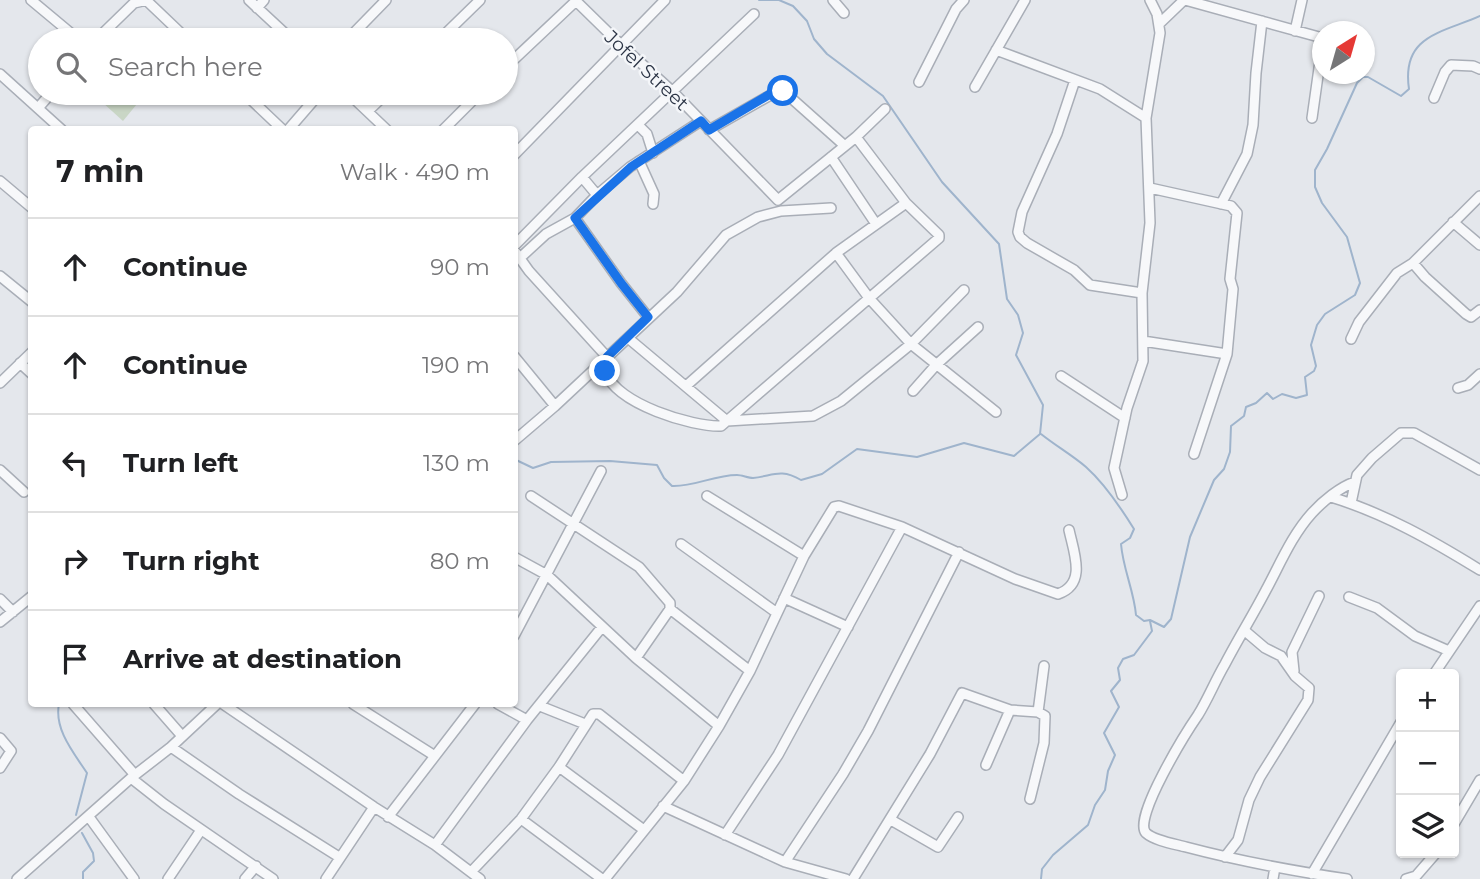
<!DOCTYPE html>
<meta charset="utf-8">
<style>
:root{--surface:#fff;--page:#f6f6f6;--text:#202124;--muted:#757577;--line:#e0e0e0}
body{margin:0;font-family:Montserrat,sans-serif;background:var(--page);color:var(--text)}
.controls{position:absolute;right:21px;bottom:21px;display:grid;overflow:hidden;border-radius:7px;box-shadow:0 2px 5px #0004}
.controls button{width:63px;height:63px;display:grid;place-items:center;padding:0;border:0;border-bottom:2px solid var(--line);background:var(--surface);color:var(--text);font:35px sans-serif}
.compass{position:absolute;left:1312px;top:21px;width:63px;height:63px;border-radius:50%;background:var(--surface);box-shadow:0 2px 5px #0004;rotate:37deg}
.stop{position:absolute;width:21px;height:21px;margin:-16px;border:5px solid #1a73e8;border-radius:50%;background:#fff}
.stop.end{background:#1a73e8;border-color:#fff;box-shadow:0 2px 7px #0008}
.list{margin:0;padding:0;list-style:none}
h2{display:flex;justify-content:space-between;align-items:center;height:91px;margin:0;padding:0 28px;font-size:30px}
h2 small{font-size:23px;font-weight:400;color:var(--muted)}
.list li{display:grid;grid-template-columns:46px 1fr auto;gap:21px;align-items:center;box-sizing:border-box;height:98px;padding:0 28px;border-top:2px solid var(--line)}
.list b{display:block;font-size:26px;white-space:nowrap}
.list em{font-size:23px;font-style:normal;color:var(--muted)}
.icon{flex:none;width:38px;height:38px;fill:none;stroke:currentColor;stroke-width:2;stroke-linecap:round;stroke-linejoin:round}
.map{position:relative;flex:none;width:1480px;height:879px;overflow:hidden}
.search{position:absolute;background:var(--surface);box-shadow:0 2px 5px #0004;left:28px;top:28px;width:490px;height:77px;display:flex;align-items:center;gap:18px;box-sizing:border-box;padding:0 24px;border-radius:38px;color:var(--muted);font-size:26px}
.panel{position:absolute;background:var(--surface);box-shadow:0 2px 5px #0004;left:28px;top:126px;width:490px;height:581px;border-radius:7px}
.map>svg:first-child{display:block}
.green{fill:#c9d6c5}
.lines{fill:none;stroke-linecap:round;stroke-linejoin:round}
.stream{stroke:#9fb4cc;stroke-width:2}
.minor-casing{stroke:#a9aeb7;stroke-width:12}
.minor{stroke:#f7f8fa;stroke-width:9}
.route{stroke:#1a73e8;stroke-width:9}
.labels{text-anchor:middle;stroke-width:5;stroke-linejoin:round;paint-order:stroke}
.street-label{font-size:19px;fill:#2b3445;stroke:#f4f6f9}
</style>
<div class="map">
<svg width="1480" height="879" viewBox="0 0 1480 879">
<rect width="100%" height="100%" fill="#e4e7ec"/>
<!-- green -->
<path class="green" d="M 92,93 L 146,93 L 123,121 Z"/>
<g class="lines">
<!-- stream -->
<path class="stream" d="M 1041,434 C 1056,446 1072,455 1086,467 C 1105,484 1121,508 1134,529 L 1130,538 L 1121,544 C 1123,569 1134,591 1136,615 L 1144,621 L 1150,620 L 1164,627 L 1171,619 L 1190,537 L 1214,480 L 1224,469 L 1230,452 L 1231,426 L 1244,416 L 1246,407 L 1256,403 L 1267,393 L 1273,399 L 1282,394 L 1296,398 L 1307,395 L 1305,377 L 1314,371 L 1316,366 L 1311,345 L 1317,325 L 1325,314 L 1355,295 L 1360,283 L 1347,237 L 1322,203 L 1315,187 L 1315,170 L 1327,149 L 1357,83 L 1363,77 L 1368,77 L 1401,96 L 1409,89 C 1401,35 1442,33 1480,16
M 514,459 L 533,468 L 551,462 L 610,461 L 657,465 L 664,478 L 672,486 C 694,487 714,475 737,475 C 742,475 748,478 753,478 C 773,476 780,468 801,480 L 822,474 L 857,449 L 917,457 L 964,443 L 1014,456 L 1040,434 L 1043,405 L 1016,355 L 1023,333 L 1018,315 L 1007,299 L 999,244 L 942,182 L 883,96 L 827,54 L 814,39 L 807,21 L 793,6 L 779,0 L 759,0
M 59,704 C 54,729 73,752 87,773 L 76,815
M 82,833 L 93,853 L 94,861 L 83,872 L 83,879
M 1041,879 L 1042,869 L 1053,855 L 1088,825 L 1095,805 L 1105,790 L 1108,771 L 1115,755 L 1104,733 L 1119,707 L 1111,691 L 1120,680 L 1118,668 L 1123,659 L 1134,655 L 1152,631 L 1150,621"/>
<defs>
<path id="minor" d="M 31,0 L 79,40
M 146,0 L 188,40
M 249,0 L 292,40
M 575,0 L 622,46 L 672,91 L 778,200 L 856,137 L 885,109
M 833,0 L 844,13
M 1185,0 L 1319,37 L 1322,41
M 257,8 L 264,0
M 1159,24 L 1184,0
M 1295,31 L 1302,0
M 96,40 L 134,3 L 147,0
M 347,40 L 386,0
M 439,40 L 480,0
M 996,50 L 1100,89 L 1146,118 L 1150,223 L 1142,293 L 1143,361 L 1127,408 L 1114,468 L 1122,495
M 506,67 L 576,1
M 0,74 L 62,130
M 1075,80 L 1057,134 L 1022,212 L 1018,232 L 1020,237 L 1027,243 L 1074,270 L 1090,285 L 1142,293
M 919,82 L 956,9 L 964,0
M 975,87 L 1025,0
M 244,93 L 283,130
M 348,93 L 387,130
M 1434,98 L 1445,72 L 1451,65 L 1473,66 L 1480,69
M 39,107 L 51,93
M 368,111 L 387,93
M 1146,118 L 1160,33 L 1157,14 L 1150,0
M 1312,118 L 1322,47
M 638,125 L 647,134 L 653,153
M 288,130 L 320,93
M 443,130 L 480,93
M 709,130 L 781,89 L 845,146
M 514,155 L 665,0
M 831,157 L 876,224
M 639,161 L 654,194 L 653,204
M 0,181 L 32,208
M 1150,188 L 1231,206 L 1237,213 L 1230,279 L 1233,289 L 1227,354 L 1194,454
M 597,195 L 630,167 L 701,121
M 1221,204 L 1247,154 L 1253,125 L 1256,73 L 1262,21
M 575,218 L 597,195 L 582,177
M 1453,222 L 1480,245
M 514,246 L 582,177 L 754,14
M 514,250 L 529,271 L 607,357 C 606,363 605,368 606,373 C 617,404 692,427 721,426 L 939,238 L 939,235 L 906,203 L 856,137
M 836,253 L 869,298 L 911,344 L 996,412
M 521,257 L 546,234 L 575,218 L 621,283 L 648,317
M 1413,263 L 1425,277 L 1466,314 L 1471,317 L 1480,310
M 0,276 L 32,302
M 628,338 L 727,421 L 813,416 L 841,401 L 911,344 L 964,290
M 1351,339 L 1359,322 L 1397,273 L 1413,263 L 1480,196
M 1143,341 L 1227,354
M 514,356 L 555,406
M 20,363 L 32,374
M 1061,376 L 1125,418
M 0,383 L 32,352
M 686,386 L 836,253 L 906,203
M 1458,388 L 1468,385 L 1480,374
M 913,391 L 936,365 L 978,327
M 514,441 L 555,406 L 677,292 L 726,235 L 758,217 L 781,211 L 831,208
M 0,470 L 24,492
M 531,496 L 639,567 L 670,603 L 670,609 L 636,658
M 707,496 L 804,556
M 1331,497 C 1384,513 1433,541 1480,570
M 1351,503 L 1357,475 L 1372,458 L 1401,433 L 1414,433 L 1480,470
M 681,544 L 777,613
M 514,557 L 547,575 L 636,658 L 719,726
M 1349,597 L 1377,608 L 1415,636 L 1449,651
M 784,598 L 848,627
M 0,599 L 13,612
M 670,609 L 750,671
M 0,622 L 32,596
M 514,636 L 601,471
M 1294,671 L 1292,652 L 1319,596
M 1434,674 L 1480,606
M 73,704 L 135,775
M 154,704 L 182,736
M 223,704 L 374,807 L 435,845 L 480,879
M 353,704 L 435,756
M 498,704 L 527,720
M 540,706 L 585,724
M 1038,712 L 1044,666
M 0,738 L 11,751 L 0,768
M 171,747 L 239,794 L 339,857
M 986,765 L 1010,710
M 559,767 L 644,830
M 131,778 L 164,804 L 273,879
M 663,806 L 785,862 L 846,879
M 89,817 L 134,879
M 388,817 L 475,704
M 521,819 L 602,879
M 891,820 L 938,847 L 958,817
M 1454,824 L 1480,780
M 725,835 L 778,755 L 902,527
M 435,845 L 527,720 L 602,627
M 1225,857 L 1238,840 L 1249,800 L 1260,777 L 1308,700 L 1309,688 L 1295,676 L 1281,656 L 1265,648 L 1245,631
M 785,862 L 843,774 L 868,731 L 959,552
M 471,872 L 521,819 L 559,767 L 593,714 L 599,714 L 684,781
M 1312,874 L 1401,722
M 17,879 L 131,778 L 171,747 L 217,704
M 168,879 L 201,830
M 245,879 L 256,866
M 326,879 L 374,807
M 605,879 L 684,781 L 719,726 L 750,671 L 804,556 L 834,507 L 839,506 L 902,527 L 1015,579 L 1058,594 C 1087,584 1074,553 1069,530
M 853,879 L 930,754 L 962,693 L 1010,710 L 1038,712 L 1045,716 L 1044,743 L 1030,799
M 1273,879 L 1275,867
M 1347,879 C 1293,871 1239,861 1186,847 C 1175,844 1155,841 1146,833 C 1132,819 1187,731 1198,715 C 1208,699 1215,681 1225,664 C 1238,639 1253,615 1266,590 C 1280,564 1292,535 1312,513 C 1323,501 1340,487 1355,482
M 1406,879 L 1416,876 L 1436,853"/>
</defs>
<!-- minor casing -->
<use href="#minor" class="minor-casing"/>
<!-- minor -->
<use href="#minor" class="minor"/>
</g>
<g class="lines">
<!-- route -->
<path class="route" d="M 605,371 L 607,357 L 648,317 L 621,283 L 575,218 L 631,167 L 701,121 L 709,130 L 777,90 L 783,91"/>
</g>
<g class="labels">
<!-- street labels -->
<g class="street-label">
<text transform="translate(647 70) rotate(43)" y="7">Jofel Street</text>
</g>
</g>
</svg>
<div class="controls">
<button>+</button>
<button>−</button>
<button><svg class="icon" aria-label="layers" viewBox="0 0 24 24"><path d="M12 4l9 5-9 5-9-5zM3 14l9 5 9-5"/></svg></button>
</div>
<svg class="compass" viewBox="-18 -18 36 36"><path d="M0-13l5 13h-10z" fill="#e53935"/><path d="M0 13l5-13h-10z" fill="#757577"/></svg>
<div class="stop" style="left:783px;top:91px"></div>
<div class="stop end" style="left:605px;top:371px"></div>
<div class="search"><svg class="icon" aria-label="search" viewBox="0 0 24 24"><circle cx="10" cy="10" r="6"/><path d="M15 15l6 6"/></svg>Search here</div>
<section class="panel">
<h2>7 min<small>Walk · 490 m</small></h2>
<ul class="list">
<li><svg class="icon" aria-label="ahead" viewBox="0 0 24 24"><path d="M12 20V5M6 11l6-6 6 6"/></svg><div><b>Continue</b></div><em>90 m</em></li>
<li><svg class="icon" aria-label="ahead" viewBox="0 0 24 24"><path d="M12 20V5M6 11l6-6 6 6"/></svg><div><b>Continue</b></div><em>190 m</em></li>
<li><svg class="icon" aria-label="left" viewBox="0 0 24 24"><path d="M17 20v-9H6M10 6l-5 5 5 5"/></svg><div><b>Turn left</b></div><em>130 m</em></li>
<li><svg class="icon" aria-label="right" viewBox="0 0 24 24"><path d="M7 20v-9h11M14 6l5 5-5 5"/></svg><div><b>Turn right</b></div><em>80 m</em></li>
<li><svg class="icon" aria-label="arrive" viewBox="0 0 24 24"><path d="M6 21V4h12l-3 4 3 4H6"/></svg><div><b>Arrive at destination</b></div></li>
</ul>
</section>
</div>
